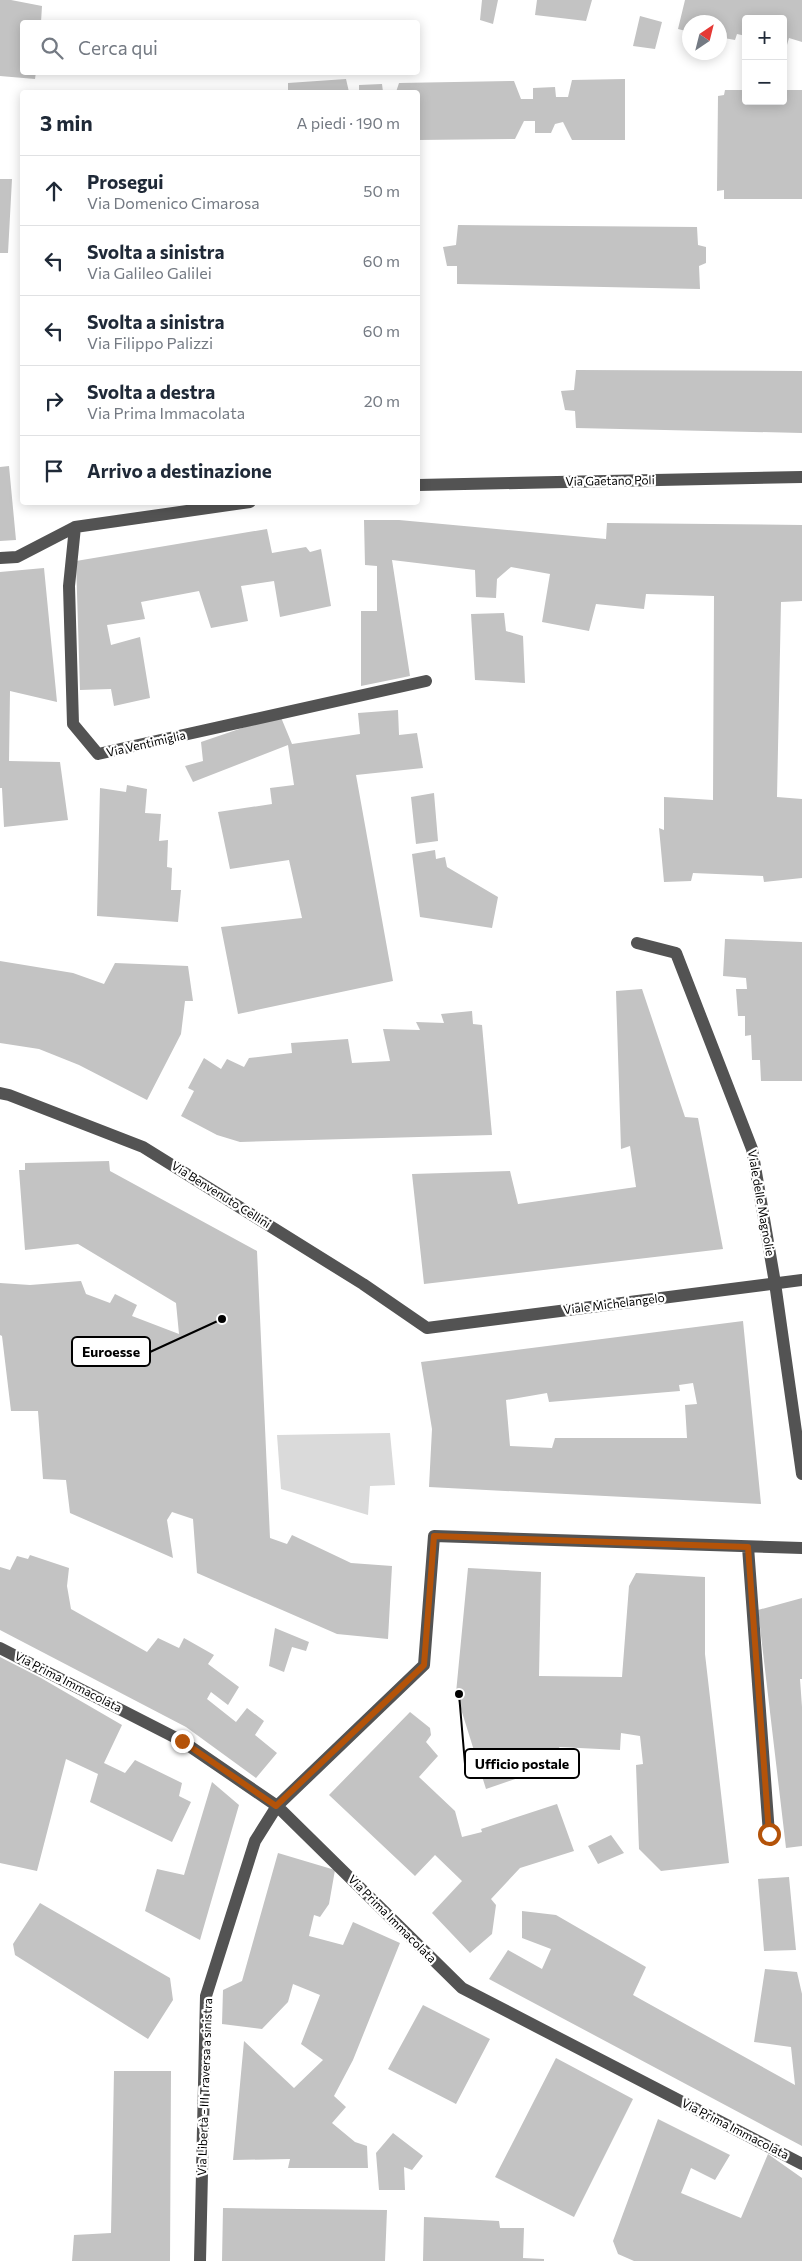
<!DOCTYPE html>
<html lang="it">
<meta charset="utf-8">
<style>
:root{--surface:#fff;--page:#f2f2f3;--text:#1f2937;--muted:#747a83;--line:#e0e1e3}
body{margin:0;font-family:Commissioner,sans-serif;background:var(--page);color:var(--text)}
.controls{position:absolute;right:15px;top:15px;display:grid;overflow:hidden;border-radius:5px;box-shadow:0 2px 12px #0003}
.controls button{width:45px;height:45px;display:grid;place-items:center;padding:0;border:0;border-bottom:1px solid var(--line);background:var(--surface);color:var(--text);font:25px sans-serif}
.compass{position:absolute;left:682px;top:15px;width:45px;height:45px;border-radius:50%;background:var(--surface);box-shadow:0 2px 12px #0003;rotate:35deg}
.stop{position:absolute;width:15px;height:15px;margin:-11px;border:4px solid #b45309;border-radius:50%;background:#fff}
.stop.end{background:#b45309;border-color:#fff;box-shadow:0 1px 5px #0008}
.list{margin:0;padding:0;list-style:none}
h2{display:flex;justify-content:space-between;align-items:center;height:65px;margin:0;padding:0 20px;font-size:21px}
h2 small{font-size:16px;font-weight:400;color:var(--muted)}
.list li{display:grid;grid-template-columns:32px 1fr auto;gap:15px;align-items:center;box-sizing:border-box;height:70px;padding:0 20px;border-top:1px solid var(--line)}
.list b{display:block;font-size:19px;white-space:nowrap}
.list p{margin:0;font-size:16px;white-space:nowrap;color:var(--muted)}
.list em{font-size:16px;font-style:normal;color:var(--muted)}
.icon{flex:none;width:28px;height:28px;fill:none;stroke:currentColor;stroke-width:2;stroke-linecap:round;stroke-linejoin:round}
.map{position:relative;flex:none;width:802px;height:2261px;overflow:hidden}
.search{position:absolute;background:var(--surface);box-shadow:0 2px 12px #0003;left:20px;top:20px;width:400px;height:55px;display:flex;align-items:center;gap:12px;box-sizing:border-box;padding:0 18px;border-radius:5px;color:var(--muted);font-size:19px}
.panel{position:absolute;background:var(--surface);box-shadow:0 2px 12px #0003;left:20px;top:90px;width:400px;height:415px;border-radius:5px}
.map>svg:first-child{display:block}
.green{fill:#dadada}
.building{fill:#c3c3c3;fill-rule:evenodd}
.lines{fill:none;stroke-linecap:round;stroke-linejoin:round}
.minor{stroke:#535353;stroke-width:12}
.route{stroke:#b45309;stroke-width:6}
.labels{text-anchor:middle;stroke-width:4.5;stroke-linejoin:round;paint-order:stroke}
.street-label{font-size:12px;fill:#000;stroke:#fff}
.leader{fill:none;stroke:#000;stroke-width:2}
.callout-dot{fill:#000;stroke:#fff;stroke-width:2}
.callout{fill:#fff;stroke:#000;stroke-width:2}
.callout-label{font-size:14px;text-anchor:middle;font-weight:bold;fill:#000}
</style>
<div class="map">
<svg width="802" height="2261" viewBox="0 0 802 2261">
<rect width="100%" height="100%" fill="#fff"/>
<!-- green -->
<path class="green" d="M 390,1433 L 395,1485 L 370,1486 L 368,1515 L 281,1489 L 277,1435 Z"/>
<!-- building -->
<path class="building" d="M 0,0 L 11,0 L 42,6 L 41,22 L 22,22 L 22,72 L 36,72 L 35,79 L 0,76 Z
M 482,0 L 498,0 L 493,24 L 480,20 Z
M 537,0 L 592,0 L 586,21 L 535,15 Z
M 685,0 L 802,0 L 802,42 L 789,38 L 787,45 L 783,45 L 783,19 L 746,19 L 746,36 L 737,34 L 735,40 L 724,38 L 723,42 L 720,41 L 720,22 L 690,22 L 690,32 L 678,29 Z
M 640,16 L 662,22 L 655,49 L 633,46 Z
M 346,79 L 349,92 L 288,92 L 288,83 Z
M 625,79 L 625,140 L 572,140 L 563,122 L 555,124 L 551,133 L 535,133 L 535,121 L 524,121 L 515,139 L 418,140 L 418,92 L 396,92 L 399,83 L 514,81 L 521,99 L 533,99 L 533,88 L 555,87 L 556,97 L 568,97 L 572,80 Z
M 382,84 L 383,92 L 359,92 L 359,85 Z
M 725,90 L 746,90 L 746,101 L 783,101 L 783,90 L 802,90 L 802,199 L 724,199 L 724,190 L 717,191 L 718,96 L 724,95 Z
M 0,179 L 12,179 L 8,253 L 0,253 Z
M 458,225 L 697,227 L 698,245 L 706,247 L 706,263 L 699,266 L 700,289 L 457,284 L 457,266 L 447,266 L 443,247 L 456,245 Z
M 576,370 L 802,371 L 802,433 L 576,428 L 575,411 L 565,410 L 561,391 L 574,390 Z
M 9,466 L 16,540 L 0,541 L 0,467 Z
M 364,520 L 399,520 L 606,539 L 607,523 L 802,525 L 802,601 L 781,602 L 777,797 L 802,799 L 802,878 L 764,882 L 763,876 L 693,873 L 691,881 L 664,882 L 659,828 L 664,830 L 664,797 L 713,800 L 714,596 L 646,594 L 644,609 L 596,604 L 589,631 L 542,622 L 550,574 L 511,567 L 497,579 L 496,598 L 476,597 L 475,570 L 392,560 L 410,676 L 361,686 L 361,611 L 377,611 L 377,566 L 365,565 Z
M 267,529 L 272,553 L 306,547 L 310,552 L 321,549 L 331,606 L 280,617 L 274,581 L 241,586 L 248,621 L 211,628 L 199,591 L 141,602 L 145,619 L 107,625 L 111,645 L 140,637 L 150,698 L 114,706 L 111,689 L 80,690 L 76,561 Z
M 44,568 L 57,702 L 10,691 L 9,761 L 60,762 L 68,820 L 4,827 L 2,788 L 0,788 L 0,572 Z
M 504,613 L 506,631 L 523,636 L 525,683 L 475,680 L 471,614 Z
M 398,710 L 399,735 L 417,733 L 423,768 L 356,775 L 393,981 L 238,1014 L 221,927 L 302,918 L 289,860 L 230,869 L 218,812 L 272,804 L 270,788 L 294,785 L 288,745 L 193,782 L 185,766 L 203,761 L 201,742 L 280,715 L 292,744 L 360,734 L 358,713 Z
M 127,785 L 147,789 L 145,813 L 161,814 L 159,841 L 168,840 L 167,867 L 172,868 L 171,890 L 181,890 L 178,922 L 97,916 L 100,788 L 126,792 Z
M 434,793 L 438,841 L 416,844 L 411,797 Z
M 435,850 L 436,859 L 445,857 L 447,867 L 498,897 L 492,928 L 420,917 L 412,854 Z
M 725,939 L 802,942 L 802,1081 L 761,1081 L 760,1060 L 752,1060 L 751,1035 L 745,1036 L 745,1016 L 738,1016 L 736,989 L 747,989 L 746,978 L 723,976 Z
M 0,961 L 73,973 L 104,984 L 115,963 L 188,966 L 193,1001 L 185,1001 L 181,1034 L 147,1100 L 79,1065 L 39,1049 L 0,1043 Z
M 642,989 L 685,1117 L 698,1118 L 723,1249 L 424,1284 L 412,1174 L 510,1171 L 518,1204 L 636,1187 L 630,1146 L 621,1149 L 616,991 Z
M 472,1011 L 473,1024 L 482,1025 L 492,1135 L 240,1142 L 217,1135 L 181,1116 L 194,1091 L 188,1088 L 204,1058 L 221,1069 L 227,1059 L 244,1067 L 249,1058 L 292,1053 L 291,1043 L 348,1039 L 352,1063 L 390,1061 L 383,1029 L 420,1030 L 416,1022 L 444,1023 L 441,1014 Z
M 109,1161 L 110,1171 L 257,1251 L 270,1538 L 287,1544 L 292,1535 L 351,1563 L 392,1566 L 388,1639 L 337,1634 L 197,1573 L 193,1519 L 172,1512 L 167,1520 L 173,1558 L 70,1513 L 66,1480 L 43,1479 L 38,1411 L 11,1411 L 2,1336 L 0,1335 L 0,1283 L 30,1285 L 81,1281 L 86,1294 L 110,1303 L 115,1294 L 137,1305 L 132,1316 L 179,1334 L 176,1303 L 78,1244 L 25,1250 L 19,1170 L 25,1170 L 25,1163 Z
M 743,1321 L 761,1504 L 429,1487 L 432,1429 L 421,1362 ZM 693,1383 L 697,1404 L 685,1405 L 687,1438 L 555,1438 L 552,1448 L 510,1446 L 506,1400 L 547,1393 L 549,1402 L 680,1391 L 679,1385 Z
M 30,1555 L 69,1568 L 67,1586 L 71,1609 L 147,1652 L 158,1638 L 179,1648 L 184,1638 L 214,1655 L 208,1664 L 239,1687 L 228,1705 L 211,1692 L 207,1699 L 236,1722 L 247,1708 L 264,1721 L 255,1735 L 277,1753 L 256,1778 L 186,1727 L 0,1630 L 0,1567 L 10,1570 L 17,1556 L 28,1559 Z
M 468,1568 L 541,1572 L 539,1676 L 622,1677 L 629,1586 L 636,1573 L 705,1577 L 705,1654 L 729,1863 L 661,1871 L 639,1849 L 636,1765 L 643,1764 L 640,1736 L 621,1733 L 620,1750 L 559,1747 L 565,1762 L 486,1789 L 456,1693 Z
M 802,1598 L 802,1679 L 800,1679 L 802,1707 L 802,1846 L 786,1848 L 758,1610 Z
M 275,1628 L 309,1642 L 306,1651 L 292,1647 L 284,1672 L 269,1666 Z
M 0,1657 L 41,1678 L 122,1725 L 104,1763 L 125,1773 L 135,1760 L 182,1783 L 179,1796 L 191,1802 L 172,1842 L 90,1802 L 98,1774 L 66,1759 L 37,1871 L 0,1863 Z
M 410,1712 L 430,1728 L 431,1735 L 426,1742 L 438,1756 L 419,1777 L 455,1811 L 462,1837 L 482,1832 L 481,1829 L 557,1804 L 574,1851 L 520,1868 L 491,1899 L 496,1905 L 492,1934 L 470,1953 L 432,1913 L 462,1881 L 435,1855 L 415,1876 L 329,1795 Z
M 212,1782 L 239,1805 L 200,1940 L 145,1911 L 157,1869 L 184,1875 Z
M 611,1835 L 624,1853 L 598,1864 L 588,1846 Z
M 278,1853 L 335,1870 L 329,1904 L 320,1917 L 314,1915 L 309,1936 L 343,1945 L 353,1922 L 400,1943 L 353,2060 L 334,2096 L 346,2107 L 332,2123 L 355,2142 L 367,2146 L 368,2168 L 288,2168 L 290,2159 L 233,2160 L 244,2041 L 294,2088 L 323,2060 L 301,2044 L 320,1995 L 293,1984 L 288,2002 L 262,2029 L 222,2024 L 223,1990 L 242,1981 Z
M 789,1877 L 796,1950 L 764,1951 L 758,1879 Z
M 40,1903 L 170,1978 L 173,2000 L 148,2039 L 15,1955 L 13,1944 Z
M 522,1911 L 556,1915 L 646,1967 L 633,1995 L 795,2085 L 791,2047 L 754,2042 L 765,1969 L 797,1972 L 802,1994 L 802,2146 L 489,1979 L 508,1950 L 542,1969 L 551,1949 L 522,1938 Z
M 423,2005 L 490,2039 L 456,2104 L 388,2069 Z
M 556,2058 L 633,2099 L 574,2217 L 495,2177 Z
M 114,2071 L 171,2071 L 170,2261 L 72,2261 L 74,2235 L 111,2233 Z
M 658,2119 L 730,2155 L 715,2180 L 691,2168 L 681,2193 L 741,2218 L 768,2154 L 802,2178 L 802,2261 L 634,2261 L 618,2254 L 613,2241 Z
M 393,2133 L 423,2156 L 412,2170 L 404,2167 L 405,2190 L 379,2190 L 376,2153 Z
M 223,2208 L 387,2210 L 385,2261 L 222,2261 Z
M 424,2217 L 499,2221 L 500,2228 L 524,2228 L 523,2258 L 544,2259 L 544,2261 L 423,2261 Z"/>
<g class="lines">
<!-- minor -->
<path class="minor" d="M 418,485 L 802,477
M 75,527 L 69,586 L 73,724 L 98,754 L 426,681
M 0,558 L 17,557 L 75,527 L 250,502
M 637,943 L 676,953 L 752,1149 L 775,1283 L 802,1474
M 0,1093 L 9,1095 L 143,1147 L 363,1284 L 427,1328 L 802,1280
M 748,1547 L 769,1834
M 0,1648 L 182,1741 L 277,1806 L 462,1988 L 802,2164
M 200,2261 L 206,1996 L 255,1841 L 277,1806 L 424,1665 L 434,1536 L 802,1548"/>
</g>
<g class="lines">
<!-- route -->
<path class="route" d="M 182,1741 L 276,1806 L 424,1665 L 434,1536 L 748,1547 L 769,1834"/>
</g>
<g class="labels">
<!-- street labels -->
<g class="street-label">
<text transform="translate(610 481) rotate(-1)" y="4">Via Gaetano Poli</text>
<text transform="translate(146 744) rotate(-13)" y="4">Via Ventimiglia</text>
<text transform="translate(221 1195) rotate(32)" y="4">Via Benvenuto Cellini</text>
<text transform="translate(761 1203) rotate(80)" y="4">Viale delle Magnolie</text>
<text transform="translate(614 1304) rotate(-7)" y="4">Viale Michelangelo</text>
<text transform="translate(68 1682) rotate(27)" y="4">Via Prima Immacolata</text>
<text transform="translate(392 1919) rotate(45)" y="4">Via Prima Immacolata</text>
<text transform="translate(205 2087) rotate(-88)" y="4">Via Libertà - III Traversa a sinistra</text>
<text transform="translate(735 2129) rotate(27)" y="4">Via Prima Immacolata</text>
</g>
</g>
<!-- callouts -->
<path class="leader" d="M222 1319L150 1352M459 1694L465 1764"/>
<g class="callout-dot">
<circle cx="222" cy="1319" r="5"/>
<circle cx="459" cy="1694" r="5"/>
</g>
<g class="callout">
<rect x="72" y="1337" width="78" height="29" rx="5"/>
<rect x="465" y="1749" width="114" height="29" rx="5"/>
</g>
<g class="callout-label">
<text x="111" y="1357">Euroesse</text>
<text x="522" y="1769">Ufficio postale</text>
</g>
</svg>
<div class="controls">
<button>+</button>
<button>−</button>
</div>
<svg class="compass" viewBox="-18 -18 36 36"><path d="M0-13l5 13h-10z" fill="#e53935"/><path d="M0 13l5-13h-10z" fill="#747a83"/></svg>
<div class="stop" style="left:769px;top:1834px"></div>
<div class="stop end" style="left:182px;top:1741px"></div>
<div class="search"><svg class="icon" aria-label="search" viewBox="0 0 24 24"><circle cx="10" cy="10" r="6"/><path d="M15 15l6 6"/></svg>Cerca qui</div>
<section class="panel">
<h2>3 min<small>A piedi · 190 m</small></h2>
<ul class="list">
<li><svg class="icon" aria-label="ahead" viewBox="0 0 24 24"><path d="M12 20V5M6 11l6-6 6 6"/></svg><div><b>Prosegui</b><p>Via Domenico Cimarosa</p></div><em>50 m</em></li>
<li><svg class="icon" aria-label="left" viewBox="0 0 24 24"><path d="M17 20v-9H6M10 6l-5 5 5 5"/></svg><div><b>Svolta a sinistra</b><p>Via Galileo Galilei</p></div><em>60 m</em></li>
<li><svg class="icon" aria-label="left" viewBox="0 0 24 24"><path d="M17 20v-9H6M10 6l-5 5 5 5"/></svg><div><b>Svolta a sinistra</b><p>Via Filippo Palizzi</p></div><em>60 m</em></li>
<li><svg class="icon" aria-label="right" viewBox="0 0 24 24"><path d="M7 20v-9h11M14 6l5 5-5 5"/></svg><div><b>Svolta a destra</b><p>Via Prima Immacolata</p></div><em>20 m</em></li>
<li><svg class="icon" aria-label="arrive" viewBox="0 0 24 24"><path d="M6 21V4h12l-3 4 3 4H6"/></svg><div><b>Arrivo a destinazione</b></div></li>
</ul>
</section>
</div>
